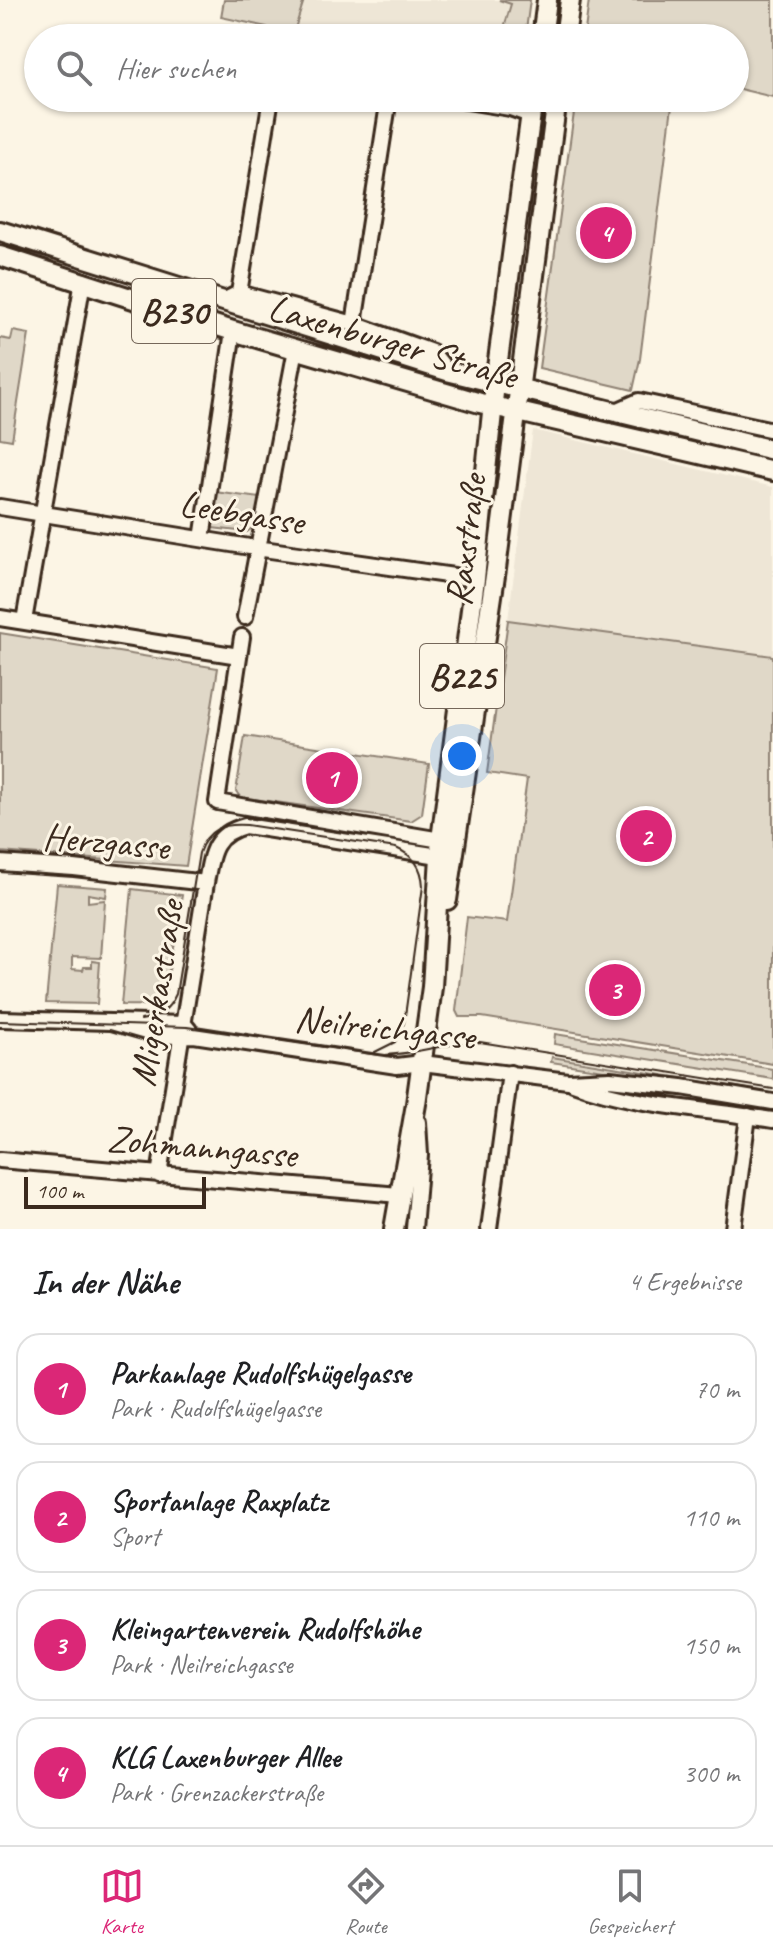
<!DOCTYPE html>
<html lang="de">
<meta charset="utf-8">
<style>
:root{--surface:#fff;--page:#f2f2f2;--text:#202124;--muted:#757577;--line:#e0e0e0;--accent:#db2777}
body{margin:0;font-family:Caveat,sans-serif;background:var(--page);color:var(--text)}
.scale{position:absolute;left:24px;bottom:20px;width:182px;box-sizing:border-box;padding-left:8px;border:4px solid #3b2a1e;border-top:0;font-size:22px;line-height:28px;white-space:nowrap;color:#3b2a1e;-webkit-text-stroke:6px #fcf5e5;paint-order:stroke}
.you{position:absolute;left:462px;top:756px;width:28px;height:28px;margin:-20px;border:6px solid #fff;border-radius:50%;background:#1a73e8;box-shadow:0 0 0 12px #1a73e833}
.badge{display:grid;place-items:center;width:52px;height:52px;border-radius:50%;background:var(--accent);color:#fff;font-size:26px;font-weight:700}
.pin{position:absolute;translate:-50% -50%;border:4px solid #fff;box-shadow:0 2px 8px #0006}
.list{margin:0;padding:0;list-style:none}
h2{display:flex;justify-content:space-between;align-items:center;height:104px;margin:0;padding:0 32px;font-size:34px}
h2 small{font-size:26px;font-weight:400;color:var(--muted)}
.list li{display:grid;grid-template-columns:52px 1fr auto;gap:24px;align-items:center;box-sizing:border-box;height:112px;margin:0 16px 16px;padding:0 16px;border:2px solid var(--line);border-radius:24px}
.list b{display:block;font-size:30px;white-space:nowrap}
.list p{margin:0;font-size:26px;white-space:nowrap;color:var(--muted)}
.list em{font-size:26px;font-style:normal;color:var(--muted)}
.icon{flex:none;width:44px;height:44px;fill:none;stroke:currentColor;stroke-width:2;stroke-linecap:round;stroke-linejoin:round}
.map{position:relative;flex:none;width:773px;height:1229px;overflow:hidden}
.search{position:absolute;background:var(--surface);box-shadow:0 2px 6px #0004;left:24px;right:24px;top:24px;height:88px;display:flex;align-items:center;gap:20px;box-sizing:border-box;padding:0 28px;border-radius:44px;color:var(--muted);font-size:30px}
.sheet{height:616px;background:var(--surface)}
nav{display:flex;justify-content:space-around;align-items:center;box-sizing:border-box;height:112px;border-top:2px solid var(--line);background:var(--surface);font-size:22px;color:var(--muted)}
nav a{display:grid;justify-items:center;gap:4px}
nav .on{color:var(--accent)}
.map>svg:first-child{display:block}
.built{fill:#eee6d6}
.green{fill:#e0d8c8;stroke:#8e8173;stroke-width:2}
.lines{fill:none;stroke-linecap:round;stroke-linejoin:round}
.minor-casing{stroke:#3b2a1e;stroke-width:20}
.major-casing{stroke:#3b2a1e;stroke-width:24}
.minor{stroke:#fcf5e5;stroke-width:14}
.major{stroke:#fcf5e5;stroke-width:18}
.tram{stroke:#3b2a1e;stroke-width:2}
.labels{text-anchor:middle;stroke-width:6;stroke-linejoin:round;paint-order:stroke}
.shield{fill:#fcf5e5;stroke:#75675a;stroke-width:2}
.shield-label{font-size:36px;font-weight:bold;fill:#3b2a1e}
.street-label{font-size:38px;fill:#3b2a1e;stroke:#fcf5e5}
</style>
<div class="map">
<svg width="773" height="1229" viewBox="0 0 773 1229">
<rect width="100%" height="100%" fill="#fcf5e5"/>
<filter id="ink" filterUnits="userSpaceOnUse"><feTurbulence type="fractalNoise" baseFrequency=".0125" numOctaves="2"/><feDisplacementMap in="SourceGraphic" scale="16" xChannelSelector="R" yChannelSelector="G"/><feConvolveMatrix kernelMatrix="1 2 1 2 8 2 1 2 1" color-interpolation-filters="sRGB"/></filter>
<g filter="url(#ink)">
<!-- built -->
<path class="built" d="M 224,0 L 530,0 L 525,38 L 266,38 L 267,27 L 221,17 Z
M 533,430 L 773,487 L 773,656 L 508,620 Z"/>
<!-- green -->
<path class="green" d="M 224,0 L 304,0 L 292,38 L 266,38 L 267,27 L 221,17 Z
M 499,0 L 530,0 L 525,38 L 501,38 L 511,4 Z
M 589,0 L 773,0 L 773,97 L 735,88 L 735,38 L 584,38 Z
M 543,98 L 551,98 L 532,243 L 528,242 L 534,155 Z
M 576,98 L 673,98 L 640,359 L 633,390 L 539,368 Z
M 13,331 L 29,334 L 12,440 L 0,438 L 0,338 L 11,340 Z
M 215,492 L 260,498 L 255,526 L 247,532 L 212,528 L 209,524 Z
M 508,620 L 773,656 L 773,1064 L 482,1017 L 459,1017 L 456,1011 L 467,917 L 507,922 L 527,779 L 487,773 Z
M 0,633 L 218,668 L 186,866 L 0,852 Z
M 245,736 L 429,764 L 422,814 L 411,821 L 240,797 L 236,791 Z
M 57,884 L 107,888 L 106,897 L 88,894 L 88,902 L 105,900 L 101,958 L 72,957 L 72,969 L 83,970 L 84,967 L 92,967 L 92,961 L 100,962 L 97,1004 L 46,1003 Z
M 132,889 L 182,895 L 165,993 C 154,1009 139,1005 121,1005 Z
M 555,1034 L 773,1069 L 773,1079 L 554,1044 Z
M 552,1057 L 773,1093 L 773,1096 L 551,1062 Z"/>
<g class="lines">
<defs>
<path id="minor" d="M 448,98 L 510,108 L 530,115
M 239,293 L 271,98
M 223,301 L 239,293 L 354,324 L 432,352 L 447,371
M 354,324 L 389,98
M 614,412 L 639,401 L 773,430
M 0,507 L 256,548 L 475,579
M 202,539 L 233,331
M 245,617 L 296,349
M 0,618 L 239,656
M 24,621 L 83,281
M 242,637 L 217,802 L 441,840
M 0,863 L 74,868 L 206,883
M 0,1019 L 184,1024 L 189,1030
M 111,1022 L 160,1036 L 194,1035 L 397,1066 L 422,1063 L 568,1081 L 610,1079 L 682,1087 L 773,1102
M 573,1083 C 637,1107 707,1109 773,1120
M 0,1160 L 399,1195
M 159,1175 L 206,883 C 211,854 213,834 245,826 L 439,856
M 414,1229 L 420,1155 L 418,1122
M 489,1229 L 510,1073
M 733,1229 L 748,1116"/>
<path id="major" d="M 542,38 L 547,0
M 565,38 L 570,0
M 0,231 L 447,371 L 773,450
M 0,256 L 233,331 L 480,403 L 773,471
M 447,900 L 496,569 L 557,98
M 394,1229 L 416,1104 L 432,987 L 441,840 L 475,579 L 495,383 L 533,98"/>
</defs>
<!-- minor casing -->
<use href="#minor" class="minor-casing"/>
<!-- major casing -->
<use href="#major" class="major-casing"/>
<!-- minor -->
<use href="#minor" class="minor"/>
<!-- major -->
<use href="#major" class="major"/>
<!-- tram -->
<path class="tram" d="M 141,1020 C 158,1017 169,1010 176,994 L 199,853 C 207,829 223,823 247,825 L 396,848 C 414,856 422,867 423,886 L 404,1023 L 395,1042 L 375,1052
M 0,1021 L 187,1027 L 378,1055 C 413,1056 445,1042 480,1042 L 773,1089"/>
</g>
</g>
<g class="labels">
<!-- shield labels -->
<g class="shield">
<rect x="132" y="279" width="84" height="64" rx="6"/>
<rect x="420" y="644" width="84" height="64" rx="6"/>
</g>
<g class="shield-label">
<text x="174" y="324">B230</text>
<text x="462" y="689">B225</text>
</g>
<!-- street labels -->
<g class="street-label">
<text transform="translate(393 341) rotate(16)" y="13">Laxenburger Straße</text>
<text transform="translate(242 512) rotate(9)" y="13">Leebgasse</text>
<text transform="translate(465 540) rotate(-83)" y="13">Raxstraße</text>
<text transform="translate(106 841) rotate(5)" y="13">Herzgasse</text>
<text transform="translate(156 993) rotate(-81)" y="13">Migerkastraße</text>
<text transform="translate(385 1027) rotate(6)" y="13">Neilreichgasse</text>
<text transform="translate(202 1146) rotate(5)" y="13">Zohmanngasse</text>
</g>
</g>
</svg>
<div class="scale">100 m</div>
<div class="you"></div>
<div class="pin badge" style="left:332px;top:778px">1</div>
<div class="pin badge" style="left:646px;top:836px">2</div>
<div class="pin badge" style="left:615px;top:990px">3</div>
<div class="pin badge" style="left:606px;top:233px">4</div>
<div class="search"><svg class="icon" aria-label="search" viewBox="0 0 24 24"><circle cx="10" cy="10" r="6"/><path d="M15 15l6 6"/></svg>Hier suchen</div>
</div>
<section class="sheet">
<h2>In der Nähe<small>4 Ergebnisse</small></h2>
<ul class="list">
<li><span class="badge">1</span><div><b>Parkanlage Rudolfshügelgasse</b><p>Park · Rudolfshügelgasse</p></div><em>70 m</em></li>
<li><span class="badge">2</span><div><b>Sportanlage Raxplatz</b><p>Sport</p></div><em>110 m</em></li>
<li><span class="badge">3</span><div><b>Kleingartenverein Rudolfshöhe</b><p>Park · Neilreichgasse</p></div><em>150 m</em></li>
<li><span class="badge">4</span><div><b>KLG Laxenburger Allee</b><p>Park · Grenzackerstraße</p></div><em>300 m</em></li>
</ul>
</section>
<nav>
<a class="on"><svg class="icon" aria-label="map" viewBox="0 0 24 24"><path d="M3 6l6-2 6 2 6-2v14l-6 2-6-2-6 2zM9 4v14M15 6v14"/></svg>Karte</a>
<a><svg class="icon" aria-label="directions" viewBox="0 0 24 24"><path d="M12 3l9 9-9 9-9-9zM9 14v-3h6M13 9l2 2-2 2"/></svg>Route</a>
<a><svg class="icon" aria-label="saved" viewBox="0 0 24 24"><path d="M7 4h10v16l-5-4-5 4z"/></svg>Gespeichert</a>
</nav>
